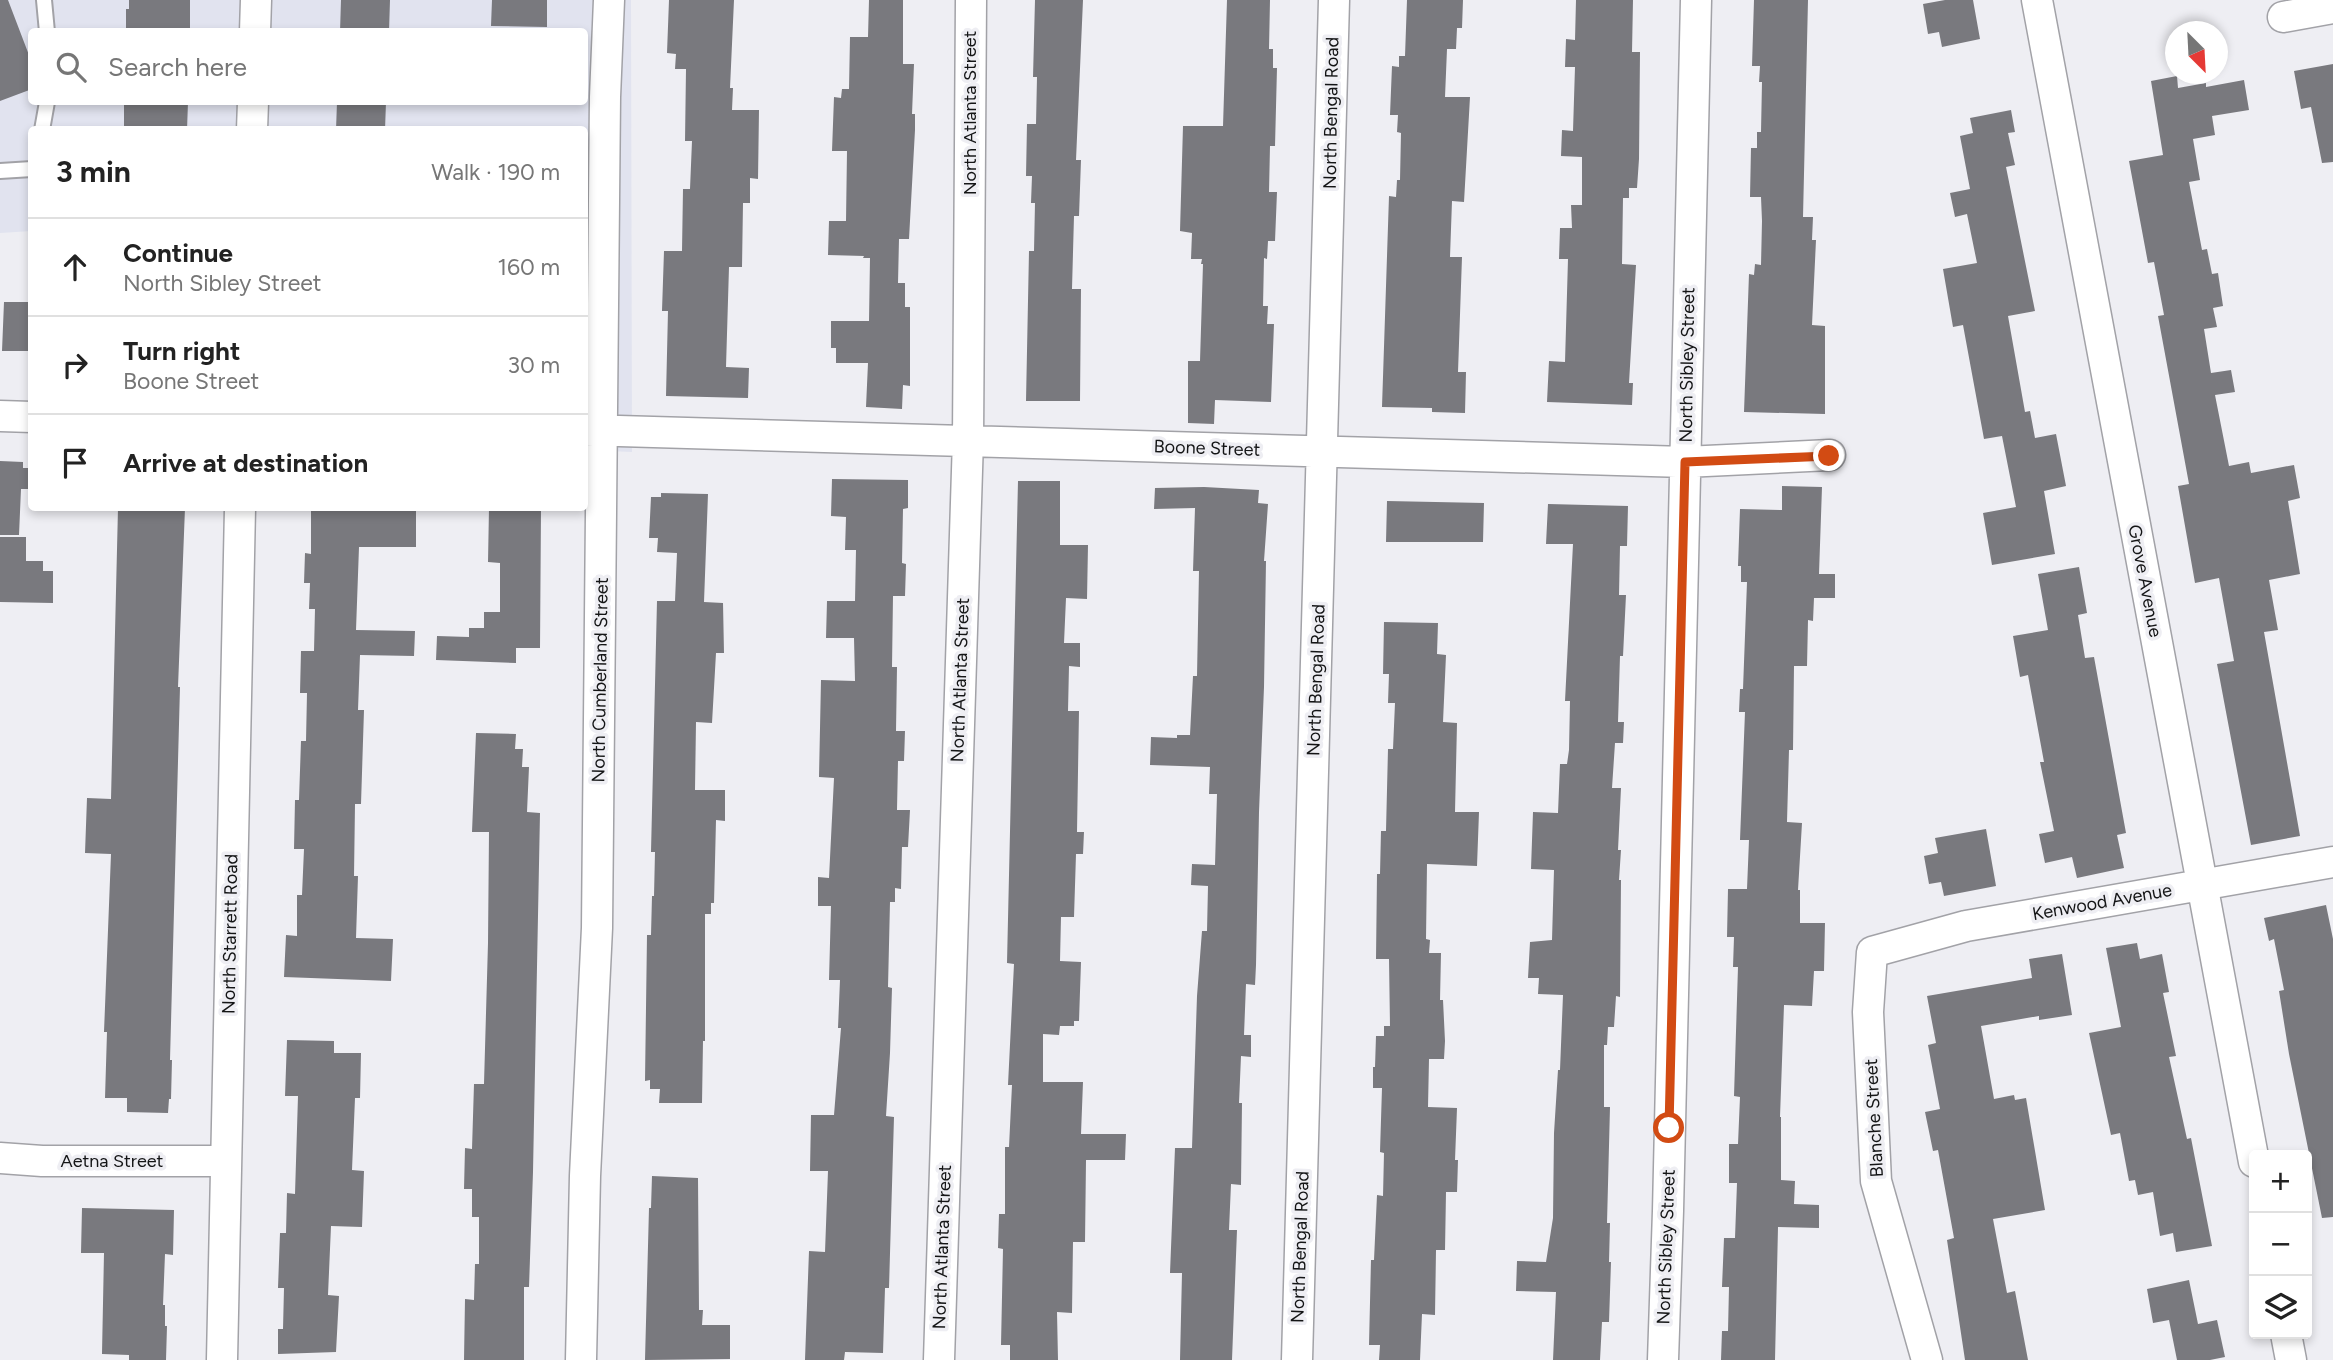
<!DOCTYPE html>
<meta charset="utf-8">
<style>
:root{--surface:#fff;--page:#f6f6f6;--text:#222;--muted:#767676;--line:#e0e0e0}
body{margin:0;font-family:Figtree,sans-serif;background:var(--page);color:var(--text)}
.controls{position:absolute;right:21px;bottom:21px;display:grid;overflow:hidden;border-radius:7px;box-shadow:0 4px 10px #0003}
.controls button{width:63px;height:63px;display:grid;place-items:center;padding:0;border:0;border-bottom:2px solid var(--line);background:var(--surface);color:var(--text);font:35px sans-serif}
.compass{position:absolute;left:2165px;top:21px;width:63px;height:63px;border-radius:50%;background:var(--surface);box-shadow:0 4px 10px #0003;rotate:156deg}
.stop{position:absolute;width:21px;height:21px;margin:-16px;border:5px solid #d24b13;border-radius:50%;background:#fff}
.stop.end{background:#d24b13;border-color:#fff;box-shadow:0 2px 7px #0008}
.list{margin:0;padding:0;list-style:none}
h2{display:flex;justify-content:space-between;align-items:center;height:91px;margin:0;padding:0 28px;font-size:30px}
h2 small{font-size:23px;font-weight:400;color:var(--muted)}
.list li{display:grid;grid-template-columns:46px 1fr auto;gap:21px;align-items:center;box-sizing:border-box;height:98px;padding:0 28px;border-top:2px solid var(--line)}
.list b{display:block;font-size:26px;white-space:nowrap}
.list p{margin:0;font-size:23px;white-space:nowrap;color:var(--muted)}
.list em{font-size:23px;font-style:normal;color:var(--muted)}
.icon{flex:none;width:38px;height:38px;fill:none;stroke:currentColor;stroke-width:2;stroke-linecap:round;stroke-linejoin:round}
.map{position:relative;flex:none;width:2333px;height:1360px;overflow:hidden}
.search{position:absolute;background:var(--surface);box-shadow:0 4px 10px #0003;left:28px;top:28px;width:560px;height:77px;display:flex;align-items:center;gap:18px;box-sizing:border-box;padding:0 24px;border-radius:7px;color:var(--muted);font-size:26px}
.panel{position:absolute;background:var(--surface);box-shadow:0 4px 10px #0003;left:28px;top:126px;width:560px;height:385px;border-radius:7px}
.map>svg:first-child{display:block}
.built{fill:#e1e3ef;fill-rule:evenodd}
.building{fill:#79797e}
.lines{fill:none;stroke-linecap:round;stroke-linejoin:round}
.lane-casing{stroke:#a2a2a7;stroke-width:18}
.street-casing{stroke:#a2a2a7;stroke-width:33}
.lane{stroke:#fff;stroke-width:14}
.street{stroke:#fff;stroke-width:30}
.route{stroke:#d24b13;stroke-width:9}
.labels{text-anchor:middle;stroke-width:7;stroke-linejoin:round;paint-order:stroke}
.street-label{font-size:18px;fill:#141516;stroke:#eeeef3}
</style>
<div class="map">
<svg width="2333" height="1360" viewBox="0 0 2333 1360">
<rect width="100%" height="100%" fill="#eeeef3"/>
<!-- built -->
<path class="built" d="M 0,0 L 631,0 L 632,452 L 585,450 L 584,130 L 32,130 L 31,231 L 0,233 ZM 32,32 L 584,32 L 584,102 L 32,102 Z"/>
<!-- building -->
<path class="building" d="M 0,0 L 8,0 L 32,63 L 32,89 L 0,101 Z
M 129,0 L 190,0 L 190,32 L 126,32 L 126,9 L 129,9 Z
M 341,0 L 390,0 L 389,32 L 340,32 Z
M 492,0 L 547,0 L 547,27 L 491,26 Z
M 669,0 L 734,0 L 730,88 L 733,88 L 732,110 L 759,110 L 758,179 L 750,178 L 750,203 L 743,203 L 742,267 L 729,267 L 726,367 L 749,368 L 748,398 L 666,396 L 668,311 L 662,311 L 664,251 L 682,251 L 683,189 L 690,189 L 692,141 L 685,141 L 686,69 L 675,69 L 676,54 L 667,53 Z
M 869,0 L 903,0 L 903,64 L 914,64 L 912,114 L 915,114 L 915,130 L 909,239 L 899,239 L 898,283 L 905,283 L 905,307 L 910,307 L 910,386 L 903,385 L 902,409 L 866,407 L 868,363 L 836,363 L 836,348 L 831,348 L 831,321 L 869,321 L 870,258 L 863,258 L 864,256 L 828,255 L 829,221 L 846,221 L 847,151 L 832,151 L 834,97 L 841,98 L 842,89 L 849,89 L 850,37 L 868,37 Z
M 1035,0 L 1083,0 L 1076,160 L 1081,160 L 1079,216 L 1074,216 L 1072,289 L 1081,289 L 1080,401 L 1026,401 L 1029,251 L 1034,251 L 1035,203 L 1031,203 L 1032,176 L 1026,176 L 1027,124 L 1036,124 L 1037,77 L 1033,77 Z
M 1227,0 L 1270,0 L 1269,49 L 1273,49 L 1273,68 L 1277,68 L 1275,146 L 1270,146 L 1269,192 L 1277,192 L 1275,241 L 1268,241 L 1267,259 L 1264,258 L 1263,306 L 1268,306 L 1267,324 L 1274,324 L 1271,402 L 1215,400 L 1214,424 L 1188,423 L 1188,361 L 1200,361 L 1203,264 L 1201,264 L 1202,259 L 1191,259 L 1192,233 L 1180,231 L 1183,126 L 1223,126 Z
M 1407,0 L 1463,0 L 1462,28 L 1457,28 L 1456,49 L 1447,49 L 1445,97 L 1470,97 L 1464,202 L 1452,201 L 1450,257 L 1462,257 L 1458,372 L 1466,372 L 1465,413 L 1432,412 L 1432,408 L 1382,407 L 1389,196 L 1396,197 L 1397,180 L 1400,180 L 1401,133 L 1397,132 L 1398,115 L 1390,115 L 1392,66 L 1399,67 L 1399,56 L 1405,56 Z
M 1576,0 L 1633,0 L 1632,52 L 1640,52 L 1639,159 L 1637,188 L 1629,188 L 1629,198 L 1623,198 L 1622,264 L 1636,265 L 1629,383 L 1633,383 L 1632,405 L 1547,402 L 1549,361 L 1565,362 L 1568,259 L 1559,259 L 1560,228 L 1572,228 L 1571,205 L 1582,205 L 1582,157 L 1561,156 L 1562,130 L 1573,131 L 1575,67 L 1565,67 L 1566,39 L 1575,40 Z
M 1754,0 L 1808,0 L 1803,217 L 1813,217 L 1812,240 L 1816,240 L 1812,325 L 1825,326 L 1825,414 L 1744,412 L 1749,274 L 1754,275 L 1755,264 L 1761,265 L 1762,221 L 1761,197 L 1750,197 L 1751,148 L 1757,148 L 1757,132 L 1761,132 L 1762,82 L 1759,82 L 1760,66 L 1752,66 Z
M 1945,0 L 1973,0 L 1980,39 L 1942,47 L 1939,32 L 1928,34 L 1923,4 Z
M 2333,64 L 2333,162 L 2322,163 L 2311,107 L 2301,109 L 2294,71 Z
M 2177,76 L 2178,88 L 2206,83 L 2206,87 L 2244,80 L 2249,110 L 2212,116 L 2215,135 L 2193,139 L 2200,180 L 2189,182 L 2202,250 L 2207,249 L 2212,274 L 2218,273 L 2223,306 L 2213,308 L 2217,327 L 2204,329 L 2211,373 L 2231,370 L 2235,392 L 2215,395 L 2229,466 L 2249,462 L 2251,473 L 2294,465 L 2300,498 L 2288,501 L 2300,574 L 2269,580 L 2278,630 L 2264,632 L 2300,836 L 2251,845 L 2217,664 L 2234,661 L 2219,578 L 2195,583 L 2178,486 L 2189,484 L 2158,316 L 2164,315 L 2154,262 L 2148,263 L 2129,161 L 2163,155 L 2151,81 Z
M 124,102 L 188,102 L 187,130 L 124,130 Z
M 337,102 L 386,102 L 385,130 L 336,130 Z
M 2011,110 L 2015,132 L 2008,133 L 2015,165 L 2006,167 L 2035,311 L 2008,316 L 2025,412 L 2030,411 L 2035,438 L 2056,434 L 2066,486 L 2044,491 L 2055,554 L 1992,565 L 1983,513 L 2016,507 L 2002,436 L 1984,439 L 1963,325 L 1953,327 L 1943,269 L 1977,263 L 1967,214 L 1955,217 L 1950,193 L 1970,189 L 1960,136 L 1973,133 L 1970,118 Z
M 4,302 L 32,302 L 32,351 L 2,351 Z
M 0,461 L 23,462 L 23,468 L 32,468 L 32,489 L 21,489 L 19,535 L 0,535 Z
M 832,479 L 908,480 L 908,508 L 903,509 L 902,563 L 906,564 L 905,596 L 893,596 L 892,667 L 897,667 L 896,731 L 905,731 L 904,761 L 898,761 L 897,810 L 910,810 L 908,847 L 902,847 L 901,889 L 895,888 L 895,902 L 890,902 L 888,987 L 892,988 L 890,1053 L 886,1116 L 894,1117 L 889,1288 L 885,1288 L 883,1353 L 845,1352 L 844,1360 L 805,1360 L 809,1251 L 825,1252 L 828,1171 L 810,1171 L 811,1115 L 834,1115 L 841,1028 L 838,1028 L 840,980 L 829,980 L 831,906 L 818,906 L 818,877 L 829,878 L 834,778 L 819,777 L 821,680 L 855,681 L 854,638 L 826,638 L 827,601 L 855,601 L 856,550 L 845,550 L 846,517 L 831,516 Z
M 1018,481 L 1060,481 L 1060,545 L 1088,545 L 1087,599 L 1066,598 L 1064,643 L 1080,643 L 1080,667 L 1069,666 L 1068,711 L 1079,711 L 1077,832 L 1084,832 L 1083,854 L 1076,854 L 1074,917 L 1061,917 L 1060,961 L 1081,962 L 1079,1021 L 1074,1021 L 1074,1026 L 1060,1026 L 1059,1035 L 1043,1034 L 1043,1082 L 1083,1082 L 1081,1134 L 1126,1134 L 1125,1160 L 1086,1160 L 1085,1242 L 1073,1242 L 1072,1313 L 1057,1312 L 1058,1360 L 1010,1360 L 1010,1345 L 1001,1345 L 1003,1249 L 998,1248 L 999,1214 L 1005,1214 L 1005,1147 L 1009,1147 L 1012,1085 L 1008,1085 L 1014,964 L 1007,963 Z
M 1782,486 L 1822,487 L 1819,574 L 1835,574 L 1835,598 L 1814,598 L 1813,621 L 1808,620 L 1807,666 L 1794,666 L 1793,750 L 1789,750 L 1787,822 L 1802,823 L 1798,890 L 1800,890 L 1800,923 L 1825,923 L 1824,971 L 1814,971 L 1812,1006 L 1784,1005 L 1780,1117 L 1781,1117 L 1781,1180 L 1795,1181 L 1794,1204 L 1819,1205 L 1819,1228 L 1778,1227 L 1775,1360 L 1721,1360 L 1722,1331 L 1728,1331 L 1729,1287 L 1722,1287 L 1724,1238 L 1735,1238 L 1737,1183 L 1729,1183 L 1729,1144 L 1738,1144 L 1740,1097 L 1734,1096 L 1738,967 L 1733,967 L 1734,937 L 1727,937 L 1728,889 L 1747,889 L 1749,840 L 1740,840 L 1745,712 L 1739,712 L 1740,689 L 1743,689 L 1747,582 L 1741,582 L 1741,566 L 1738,566 L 1740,509 L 1782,510 Z
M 1204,487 L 1259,490 L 1258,503 L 1268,504 L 1264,561 L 1266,561 L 1264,687 L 1259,812 L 1256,965 L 1255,985 L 1246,984 L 1244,1035 L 1251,1035 L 1251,1057 L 1241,1056 L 1239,1103 L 1242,1103 L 1241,1185 L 1231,1184 L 1229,1230 L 1237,1230 L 1232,1360 L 1180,1360 L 1182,1273 L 1170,1273 L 1175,1148 L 1192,1148 L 1197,996 L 1202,931 L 1207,931 L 1208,886 L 1191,885 L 1192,864 L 1215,865 L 1217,794 L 1209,794 L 1210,767 L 1150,765 L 1151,737 L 1177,738 L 1177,735 L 1190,735 L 1193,676 L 1197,676 L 1199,571 L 1193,571 L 1195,508 L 1154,509 L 1155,488 Z
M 661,493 L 708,494 L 704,602 L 723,603 L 724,653 L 716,653 L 712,723 L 696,722 L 695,790 L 725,790 L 725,821 L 716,820 L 714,903 L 711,903 L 711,914 L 705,914 L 705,1041 L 703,1041 L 702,1103 L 659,1103 L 660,1089 L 650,1089 L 650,1080 L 645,1081 L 647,935 L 651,935 L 652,896 L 654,896 L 655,852 L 651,852 L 657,601 L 675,601 L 677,553 L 657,552 L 658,538 L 649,538 L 651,497 L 661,497 Z
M 1387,501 L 1484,503 L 1483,542 L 1386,542 Z
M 1548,504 L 1628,506 L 1627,546 L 1620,546 L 1619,595 L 1626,595 L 1623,656 L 1620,656 L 1618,722 L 1624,722 L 1623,743 L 1615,743 L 1612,788 L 1621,788 L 1618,850 L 1621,850 L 1619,880 L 1621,880 L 1620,997 L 1616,996 L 1614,1027 L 1608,1027 L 1607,1045 L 1604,1045 L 1604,1107 L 1610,1107 L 1607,1223 L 1610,1223 L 1609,1262 L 1611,1262 L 1609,1322 L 1602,1322 L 1600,1360 L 1553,1360 L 1556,1292 L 1516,1291 L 1517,1261 L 1546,1262 L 1553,1218 L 1554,1133 L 1558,1070 L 1560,1070 L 1563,995 L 1538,994 L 1539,978 L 1528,978 L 1530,942 L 1552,940 L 1554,870 L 1531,869 L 1533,812 L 1558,813 L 1560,764 L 1567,764 L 1569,750 L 1570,701 L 1565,701 L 1573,544 L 1546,544 Z
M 118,508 L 185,508 L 178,687 L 180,687 L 170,1060 L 172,1060 L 171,1099 L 169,1099 L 168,1113 L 127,1112 L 127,1098 L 105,1098 L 107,1032 L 104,1032 L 111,854 L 85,853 L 87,798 L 111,799 Z
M 311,508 L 416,508 L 416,547 L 359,547 L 356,630 L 415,631 L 414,656 L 360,655 L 358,710 L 364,710 L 361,804 L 355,804 L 354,876 L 358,876 L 356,938 L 393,939 L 391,981 L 284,977 L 286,935 L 297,936 L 297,895 L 302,895 L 304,849 L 294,849 L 295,800 L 299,800 L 301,741 L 306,741 L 307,693 L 300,693 L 301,651 L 314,651 L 315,609 L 309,609 L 310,583 L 304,583 L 305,553 L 311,554 Z
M 489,508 L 541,508 L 540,648 L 516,648 L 516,663 L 436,660 L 437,636 L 469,637 L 469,628 L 484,628 L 484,612 L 500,612 L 500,563 L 488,562 Z
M 0,537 L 26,537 L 26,561 L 43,561 L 43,571 L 53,571 L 53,603 L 0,602 Z
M 2079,567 L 2087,613 L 2078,615 L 2085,658 L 2094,657 L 2126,833 L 2117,835 L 2124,868 L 2077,878 L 2072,857 L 2045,863 L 2039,834 L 2054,831 L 2040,762 L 2044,762 L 2028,675 L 2020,677 L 2013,636 L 2048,630 L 2038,574 Z
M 1384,622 L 1438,623 L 1437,654 L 1446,655 L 1443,722 L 1457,723 L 1455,812 L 1479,812 L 1477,866 L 1427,864 L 1426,939 L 1430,940 L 1429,953 L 1441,953 L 1440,1000 L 1443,1000 L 1445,1041 L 1444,1059 L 1429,1059 L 1428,1107 L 1457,1108 L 1455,1160 L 1458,1160 L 1457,1192 L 1446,1192 L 1445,1250 L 1436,1250 L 1435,1315 L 1422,1314 L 1420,1360 L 1379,1360 L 1380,1345 L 1369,1345 L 1371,1260 L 1374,1260 L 1377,1195 L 1383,1196 L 1384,1153 L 1380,1152 L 1382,1088 L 1373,1088 L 1373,1067 L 1375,1067 L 1376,1036 L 1384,1036 L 1384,1026 L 1390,1026 L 1389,959 L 1376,959 L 1377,874 L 1380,874 L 1381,831 L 1386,831 L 1388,749 L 1393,749 L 1395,703 L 1388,703 L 1389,674 L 1383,674 Z
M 476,733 L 516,734 L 515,749 L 523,749 L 522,767 L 529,767 L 527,812 L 540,813 L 533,1172 L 529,1287 L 524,1287 L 524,1360 L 464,1360 L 465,1299 L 474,1300 L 475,1264 L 479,1264 L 479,1217 L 472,1217 L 472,1189 L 464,1189 L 465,1148 L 472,1149 L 474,1084 L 484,1084 L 488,943 L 489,832 L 472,832 Z
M 1986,829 L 1996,886 L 1944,896 L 1941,882 L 1929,884 L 1924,856 L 1938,853 L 1935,838 Z
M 2326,905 L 2333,939 L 2333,1217 L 2322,1218 L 2289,1054 L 2279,991 L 2284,990 L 2274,939 L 2269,941 L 2264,918 Z
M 2137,943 L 2140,959 L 2162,954 L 2169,992 L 2163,993 L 2176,1056 L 2169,1057 L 2187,1139 L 2191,1138 L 2212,1246 L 2176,1252 L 2173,1233 L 2160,1236 L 2153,1192 L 2138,1195 L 2135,1180 L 2129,1181 L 2120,1133 L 2111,1135 L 2089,1033 L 2121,1027 L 2106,948 Z
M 2062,954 L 2072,1015 L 2039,1020 L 2039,1016 L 1981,1026 L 1994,1099 L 2014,1095 L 2015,1100 L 2026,1098 L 2045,1210 L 1993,1219 L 2007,1293 L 2015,1291 L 2028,1360 L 1965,1360 L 1947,1240 L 1954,1238 L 1938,1150 L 1933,1151 L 1925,1112 L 1940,1109 L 1928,1045 L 1936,1043 L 1927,996 L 2032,978 L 2029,959 Z
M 287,1040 L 334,1041 L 334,1053 L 361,1053 L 360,1098 L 355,1098 L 352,1170 L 364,1171 L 362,1227 L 331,1226 L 328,1295 L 339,1296 L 336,1352 L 278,1354 L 278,1329 L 283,1329 L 284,1288 L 278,1288 L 280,1233 L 286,1233 L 287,1193 L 295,1194 L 298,1096 L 285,1096 Z
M 652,1176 L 698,1178 L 699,1310 L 703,1310 L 702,1325 L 730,1325 L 730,1359 L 645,1360 L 649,1208 L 651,1208 Z
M 82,1208 L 174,1210 L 173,1255 L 165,1254 L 163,1305 L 165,1305 L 165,1326 L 167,1326 L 166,1360 L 129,1360 L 129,1355 L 102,1354 L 104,1253 L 81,1253 Z
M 2189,1280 L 2198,1324 L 2217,1320 L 2225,1357 L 2210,1360 L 2177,1360 L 2169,1320 L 2153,1323 L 2147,1289 Z"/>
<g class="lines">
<defs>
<path id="lane" d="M 44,0 L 47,32
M 42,130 L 47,102
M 0,171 L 32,169"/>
<path id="street" d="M 2037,0 L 2254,1162
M 2283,17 L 2333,8
M 255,32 L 256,0
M 252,130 L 253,102
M 0,416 L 32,417
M 585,430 L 1685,462 L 1830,455
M 0,1158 L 42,1161 L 225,1161
M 2286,1334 L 2291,1360
M 222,1360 L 240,508
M 581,1360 L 585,1176 L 597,928 L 605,97 L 609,0
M 939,1360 L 968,439 L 971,0
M 1297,1360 L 1334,0
M 1663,1360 L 1668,1211 L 1696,0
M 1927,1360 L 1876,1181 L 1868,1012 L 1872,952 L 1966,926 L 2333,862"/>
</defs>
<!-- lane casing -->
<use href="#lane" class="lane-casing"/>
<!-- street casing -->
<use href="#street" class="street-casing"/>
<!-- lane -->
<use href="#lane" class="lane"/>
<!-- street -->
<use href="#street" class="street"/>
</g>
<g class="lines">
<!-- route -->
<path class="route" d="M 1669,1128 L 1685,462 L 1829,456"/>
</g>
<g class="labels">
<!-- street labels -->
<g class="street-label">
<text transform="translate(970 113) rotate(-90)" y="6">North Atlanta Street</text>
<text transform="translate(1331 113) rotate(-89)" y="6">North Bengal Road</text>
<text transform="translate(1687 365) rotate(-89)" y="6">North Sibley Street</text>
<text transform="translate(1207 448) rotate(2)" y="6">Boone Street</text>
<text transform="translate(2145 581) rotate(79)" y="6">Grove Avenue</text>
<text transform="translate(600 680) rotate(-89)" y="6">North Cumberland Street</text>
<text transform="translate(960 680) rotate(-88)" y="6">North Atlanta Street</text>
<text transform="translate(1316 680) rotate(-88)" y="6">North Bengal Road</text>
<text transform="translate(2102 902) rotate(-10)" y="6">Kenwood Avenue</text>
<text transform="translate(230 934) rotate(-89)" y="6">North Starrett Road</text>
<text transform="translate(1874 1118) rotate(-93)" y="6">Blanche Street</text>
<text x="112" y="1167">Aetna Street</text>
<text transform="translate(942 1247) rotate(-88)" y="6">North Atlanta Street</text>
<text transform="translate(1300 1247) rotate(-88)" y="6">North Bengal Road</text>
<text transform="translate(1666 1247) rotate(-88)" y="6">North Sibley Street</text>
</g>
</g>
</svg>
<div class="controls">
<button>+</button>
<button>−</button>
<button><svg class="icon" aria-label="layers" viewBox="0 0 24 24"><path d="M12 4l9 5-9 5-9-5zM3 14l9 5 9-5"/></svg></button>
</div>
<svg class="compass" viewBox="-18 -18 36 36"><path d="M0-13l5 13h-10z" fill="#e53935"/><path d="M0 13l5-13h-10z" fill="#767676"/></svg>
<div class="stop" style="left:1669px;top:1128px"></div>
<div class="stop end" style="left:1829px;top:456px"></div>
<div class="search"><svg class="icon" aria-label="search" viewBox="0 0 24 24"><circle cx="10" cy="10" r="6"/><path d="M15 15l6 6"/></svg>Search here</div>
<section class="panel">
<h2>3 min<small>Walk · 190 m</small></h2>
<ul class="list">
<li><svg class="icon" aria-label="ahead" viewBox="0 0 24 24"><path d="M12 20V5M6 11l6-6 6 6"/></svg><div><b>Continue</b><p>North Sibley Street</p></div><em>160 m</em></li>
<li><svg class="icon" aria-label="right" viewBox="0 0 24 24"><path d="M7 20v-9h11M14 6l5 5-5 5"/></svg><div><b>Turn right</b><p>Boone Street</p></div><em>30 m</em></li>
<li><svg class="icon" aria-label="arrive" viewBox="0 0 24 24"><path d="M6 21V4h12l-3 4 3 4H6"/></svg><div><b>Arrive at destination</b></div></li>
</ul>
</section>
</div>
